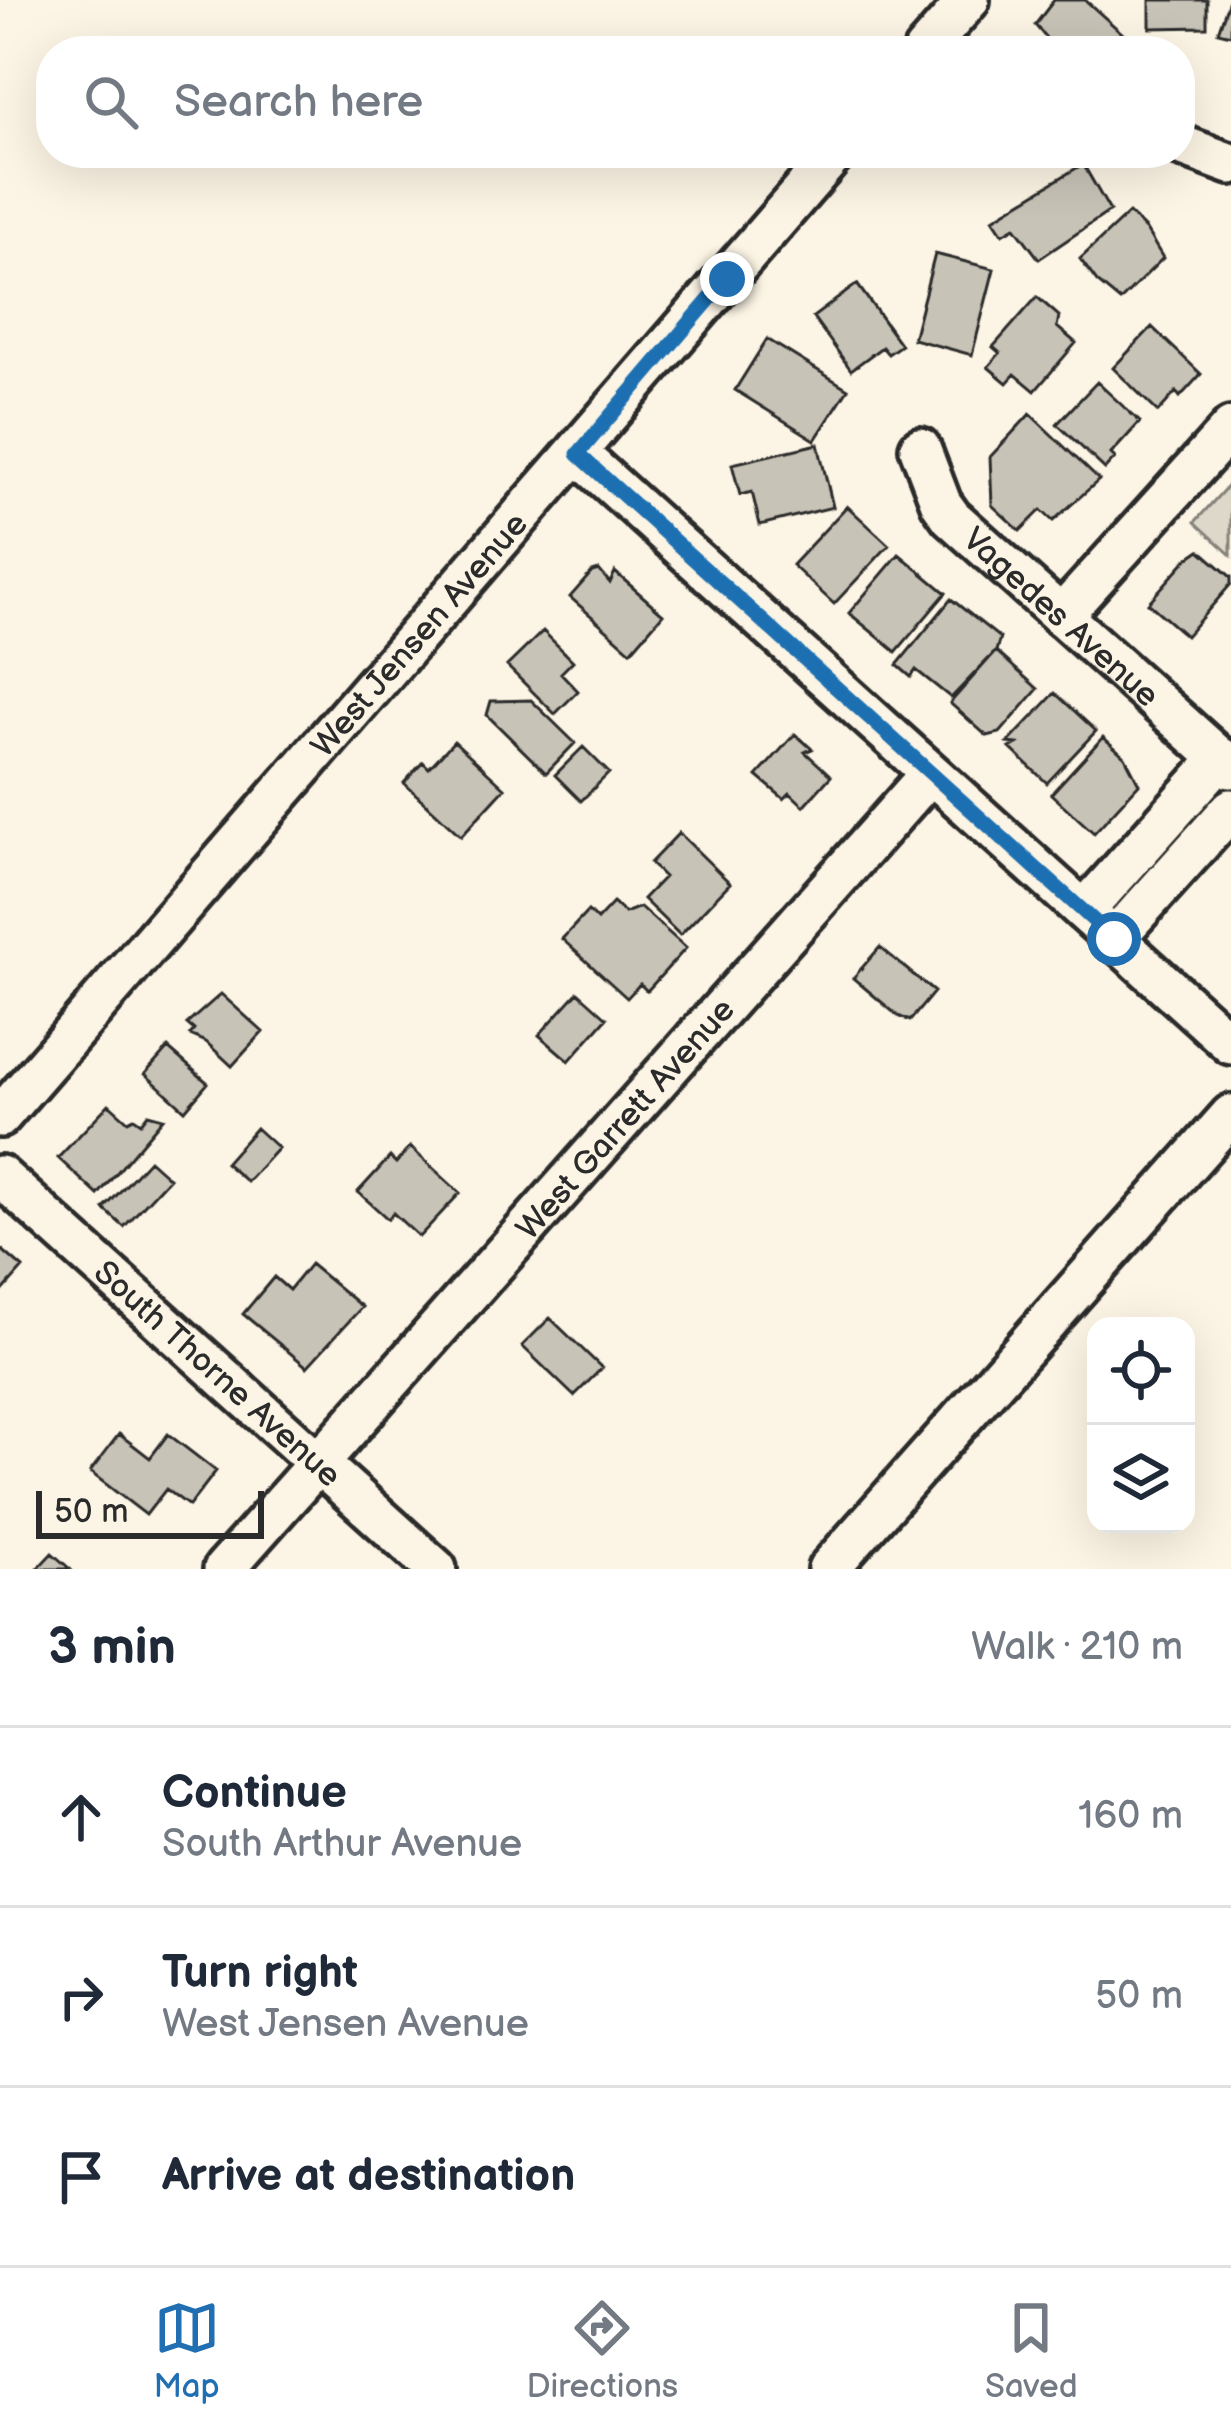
<!DOCTYPE html>
<meta charset="utf-8">
<style>
:root{--surface:#fff;--page:#f2f2f3;--text:#1f2937;--muted:#747a83;--line:#e0e1e3;--accent:#1f6fb2}
body{margin:0;font-family:"Balsamiq Sans",sans-serif;background:var(--page);color:var(--text)}
.controls{position:absolute;right:36px;bottom:36px;display:grid;overflow:hidden;border-radius:24px;box-shadow:0 12px 48px #0002}
.controls button{width:108px;height:108px;display:grid;place-items:center;padding:0;border:0;border-bottom:3px solid var(--line);background:var(--surface);color:var(--text);font:60px sans-serif}
.scale{position:absolute;left:36px;bottom:30px;width:228px;box-sizing:border-box;padding-left:12px;border:6px solid #2b2b2b;border-top:0;font-size:33px;line-height:42px;white-space:nowrap;color:#2b2b2b;-webkit-text-stroke:9px #fcf5e5;paint-order:stroke}
.stop{position:absolute;width:36px;height:36px;margin:-27px;border:9px solid #1f6fb2;border-radius:50%;background:#fff}
.stop.end{background:#1f6fb2;border-color:#fff;box-shadow:0 3px 12px #0008}
.list{margin:0;padding:0;list-style:none}
h2{display:flex;justify-content:space-between;align-items:center;height:156px;margin:0;padding:0 48px;font-size:51px}
h2 small{font-size:39px;font-weight:400;color:var(--muted)}
.list li{display:grid;grid-template-columns:78px 1fr auto;gap:36px;align-items:center;box-sizing:border-box;height:180px;padding:0 48px;border-top:3px solid var(--line)}
.list b{display:block;font-size:45px;white-space:nowrap}
.list p{margin:0;font-size:39px;white-space:nowrap;color:var(--muted)}
.list em{font-size:39px;font-style:normal;color:var(--muted)}
.icon{flex:none;width:66px;height:66px;fill:none;stroke:currentColor;stroke-width:2;stroke-linecap:round;stroke-linejoin:round}
.map{position:relative;flex:none;width:1231px;height:1569px;overflow:hidden}
.search{position:absolute;background:var(--surface);box-shadow:0 12px 48px #0002;left:36px;right:36px;top:36px;height:132px;display:flex;align-items:center;gap:30px;box-sizing:border-box;padding:0 42px;border-radius:48px;color:var(--muted);font-size:45px}
.sheet{height:696px;background:var(--surface)}
nav{display:flex;justify-content:space-around;align-items:center;box-sizing:border-box;height:168px;border-top:3px solid var(--line);background:var(--surface);font-size:33px;color:var(--muted)}
nav a{display:grid;justify-items:center;gap:6px}
nav .on{color:var(--accent)}
.map>svg:first-child{display:block}
.green{fill:#ded8ca;stroke:#84827a;stroke-width:3}
.building{fill:#c8c3b7;stroke:#2b2b2b;stroke-width:3}
.lines{fill:none;stroke-linecap:round;stroke-linejoin:round}
.minor-casing{stroke:#2b2b2b;stroke-width:48}
.minor{stroke:#fcf5e5;stroke-width:39}
.route{stroke:#1f6fb2;stroke-width:15}
.labels{text-anchor:middle;stroke-width:9;stroke-linejoin:round;paint-order:stroke}
.street-label{font-size:33px;fill:#2b2b2b;stroke:#fcf5e5}
</style>
<div class="map">
<svg width="1231" height="1569" viewBox="0 0 1231 1569">
<rect width="100%" height="100%" fill="#fcf5e5"/>
<filter id="ink" filterUnits="userSpaceOnUse"><feTurbulence type="fractalNoise" baseFrequency=".00833" numOctaves="2"/><feDisplacementMap in="SourceGraphic" scale="24" xChannelSelector="R" yChannelSelector="G"/><feConvolveMatrix kernelMatrix="1 2 1 2 8 2 1 2 1" color-interpolation-filters="sRGB"/></filter>
<g filter="url(#ink)">
<!-- green -->
<path class="green" d="M 1231,482 L 1231,555 L 1195,522 Z"/>
<!-- building -->
<path class="building" d="M 1054,0 L 1085,0 L 1133,43 L 1126,51 L 1057,51 L 1035,25 Z
M 1150,0 L 1207,0 L 1207,27 L 1150,28 Z
M 1229,0 L 1231,0 L 1231,35 L 1218,32 Z
M 997,153 L 1077,153 L 997,161 Z
M 1083,164 L 1110,211 L 1039,259 L 1015,227 L 1003,234 L 993,219 Z
M 1129,213 L 1146,230 L 1163,258 L 1120,301 L 1097,282 L 1080,259 Z
M 935,254 L 994,269 L 972,355 L 913,339 Z
M 857,284 L 901,345 L 888,354 L 882,347 L 851,370 L 813,317 Z
M 1037,297 L 1059,316 L 1057,327 L 1076,343 L 1035,391 L 1015,374 L 1007,383 L 988,367 L 1000,353 L 993,347 Z
M 1152,327 L 1201,374 L 1180,397 L 1176,392 L 1158,412 L 1113,368 Z
M 767,339 L 848,389 L 815,440 L 735,390 Z
M 1097,382 L 1140,422 L 1111,454 L 1115,458 L 1105,469 L 1057,424 Z
M 1030,414 L 1099,480 L 1053,521 L 1041,510 L 1020,531 L 992,505 L 990,457 Z
M 818,444 L 833,507 L 760,525 L 752,492 L 740,495 L 732,464 Z
M 847,506 L 889,545 L 834,604 L 792,565 Z
M 1200,550 L 1231,577 L 1231,584 L 1186,636 L 1148,603 L 1187,559 Z
M 899,554 L 946,593 L 896,652 L 849,613 Z
M 599,570 L 610,583 L 615,572 L 663,614 L 631,651 L 570,597 L 592,572 Z
M 951,599 L 1000,638 L 996,651 L 951,698 L 916,670 L 911,677 L 897,665 Z
M 543,631 L 573,661 L 561,673 L 578,691 L 555,714 L 507,666 Z
M 996,651 L 1038,689 L 1000,733 L 987,736 L 950,703 Z
M 1055,693 L 1096,731 L 1047,783 L 1010,748 L 1017,744 L 1008,743 Z
M 531,700 L 575,743 L 546,773 L 487,715 L 491,701 Z
M 795,734 L 812,749 L 805,752 L 831,776 L 804,806 L 790,793 L 784,799 L 757,776 Z
M 1103,737 L 1125,757 L 1139,784 L 1094,833 L 1051,794 Z
M 454,741 L 505,788 L 461,836 L 404,783 L 423,762 L 429,768 Z
M 583,747 L 609,773 L 581,801 L 555,775 Z
M 679,833 L 730,883 L 680,935 L 643,899 L 664,877 L 650,863 Z
M 613,903 L 625,913 L 640,907 L 686,948 L 647,991 L 640,984 L 627,998 L 562,939 L 588,911 L 597,920 Z
M 880,947 L 934,992 L 910,1021 L 898,1016 L 853,978 Z
M 578,992 L 607,1018 L 569,1061 L 539,1035 Z
M 221,994 L 263,1032 L 232,1066 L 206,1042 L 190,1035 L 194,1030 L 187,1024 Z
M 168,1048 L 208,1083 L 185,1110 L 145,1074 Z
M 109,1104 L 128,1121 L 134,1118 L 141,1123 L 148,1114 L 163,1118 L 98,1195 L 58,1158 Z
M 256,1128 L 278,1148 L 247,1182 L 225,1163 Z
M 410,1147 L 460,1193 L 419,1237 L 393,1213 L 388,1219 L 358,1192 L 390,1157 L 396,1163 Z
M 149,1160 L 169,1178 L 124,1227 L 104,1209 Z
M 0,1248 L 23,1268 L 0,1294 Z
M 310,1264 L 362,1307 L 307,1367 L 243,1314 L 274,1277 L 289,1290 Z
M 550,1318 L 602,1368 L 574,1396 L 522,1346 Z
M 119,1434 L 150,1458 L 168,1434 L 216,1471 L 189,1506 L 166,1489 L 146,1515 L 90,1472 Z
M 52,1553 L 70,1569 L 37,1569 Z"/>
<g class="lines">
<defs>
<g id="minor">
<path d="M 924,51 L 969,0"/>
<path d="M 1180,145 L 1231,164"/>
<path id="s1" d="M 920,448 L 941,503 L 951,517 L 1231,768"/>
<path d="M 578,454 L 1231,1044"/>
<path d="M 1061,616 L 1231,428"/>
<path d="M 1084,911 L 1221,758"/>
<path d="M 1114,939 L 1231,809"/>
<path id="s2" d="M 0,1117 L 835,153"/>
<path id="s3" d="M 0,1176 L 436,1569"/>
<path id="s4" d="M 224,1569 L 930,774"/>
<path d="M 828,1569 L 1231,1115"/>
</g>
</defs>
<!-- minor casing -->
<use href="#minor" class="minor-casing"/>
<!-- minor -->
<use href="#minor" class="minor"/>
</g>
</g>
<g class="lines" filter="url(#ink)">
<!-- route -->
<path class="route" d="M 727,279 L 578,454 L 1114,939"/>
</g>
<g class="labels">
<!-- street labels -->
<g class="street-label">
<text dy="12" stroke="none"><textPath href="#s1" startOffset="225">Vagedes Avenue</textPath></text>
<text dy="12" stroke="none"><textPath href="#s2" startOffset="639">West Jensen Avenue</textPath></text>
<text dy="12" stroke="none"><textPath href="#s4" startOffset="603">West Garrett Avenue</textPath></text>
<text dy="12" stroke="none"><textPath href="#s3" startOffset="294">South Thorne Avenue</textPath></text>
</g>
</g>
</svg>
<div class="controls">
<button><svg class="icon" aria-label="locate" viewBox="0 0 24 24"><circle cx="12" cy="12" r="6"/><path d="M12 2v4M12 18v4M2 12h4M18 12h4"/></svg></button>
<button><svg class="icon" aria-label="layers" viewBox="0 0 24 24"><path d="M12 4l9 5-9 5-9-5zM3 14l9 5 9-5"/></svg></button>
</div>
<div class="scale">50 m</div>
<div class="stop" style="left:1114px;top:939px"></div>
<div class="stop end" style="left:727px;top:279px"></div>
<div class="search"><svg class="icon" aria-label="search" viewBox="0 0 24 24"><circle cx="10" cy="10" r="6"/><path d="M15 15l6 6"/></svg>Search here</div>
</div>
<section class="sheet">
<h2>3 min<small>Walk · 210 m</small></h2>
<ul class="list">
<li><svg class="icon" aria-label="ahead" viewBox="0 0 24 24"><path d="M12 20V5M6 11l6-6 6 6"/></svg><div><b>Continue</b><p>South Arthur Avenue</p></div><em>160 m</em></li>
<li><svg class="icon" aria-label="right" viewBox="0 0 24 24"><path d="M7 20v-9h11M14 6l5 5-5 5"/></svg><div><b>Turn right</b><p>West Jensen Avenue</p></div><em>50 m</em></li>
<li><svg class="icon" aria-label="arrive" viewBox="0 0 24 24"><path d="M6 21V4h12l-3 4 3 4H6"/></svg><div><b>Arrive at destination</b></div></li>
</ul>
</section>
<nav>
<a class="on"><svg class="icon" aria-label="map" viewBox="0 0 24 24"><path d="M3 6l6-2 6 2 6-2v14l-6 2-6-2-6 2zM9 4v14M15 6v14"/></svg>Map</a>
<a><svg class="icon" aria-label="directions" viewBox="0 0 24 24"><path d="M12 3l9 9-9 9-9-9zM9 14v-3h6M13 9l2 2-2 2"/></svg>Directions</a>
<a><svg class="icon" aria-label="saved" viewBox="0 0 24 24"><path d="M7 4h10v16l-5-4-5 4z"/></svg>Saved</a>
</nav>
